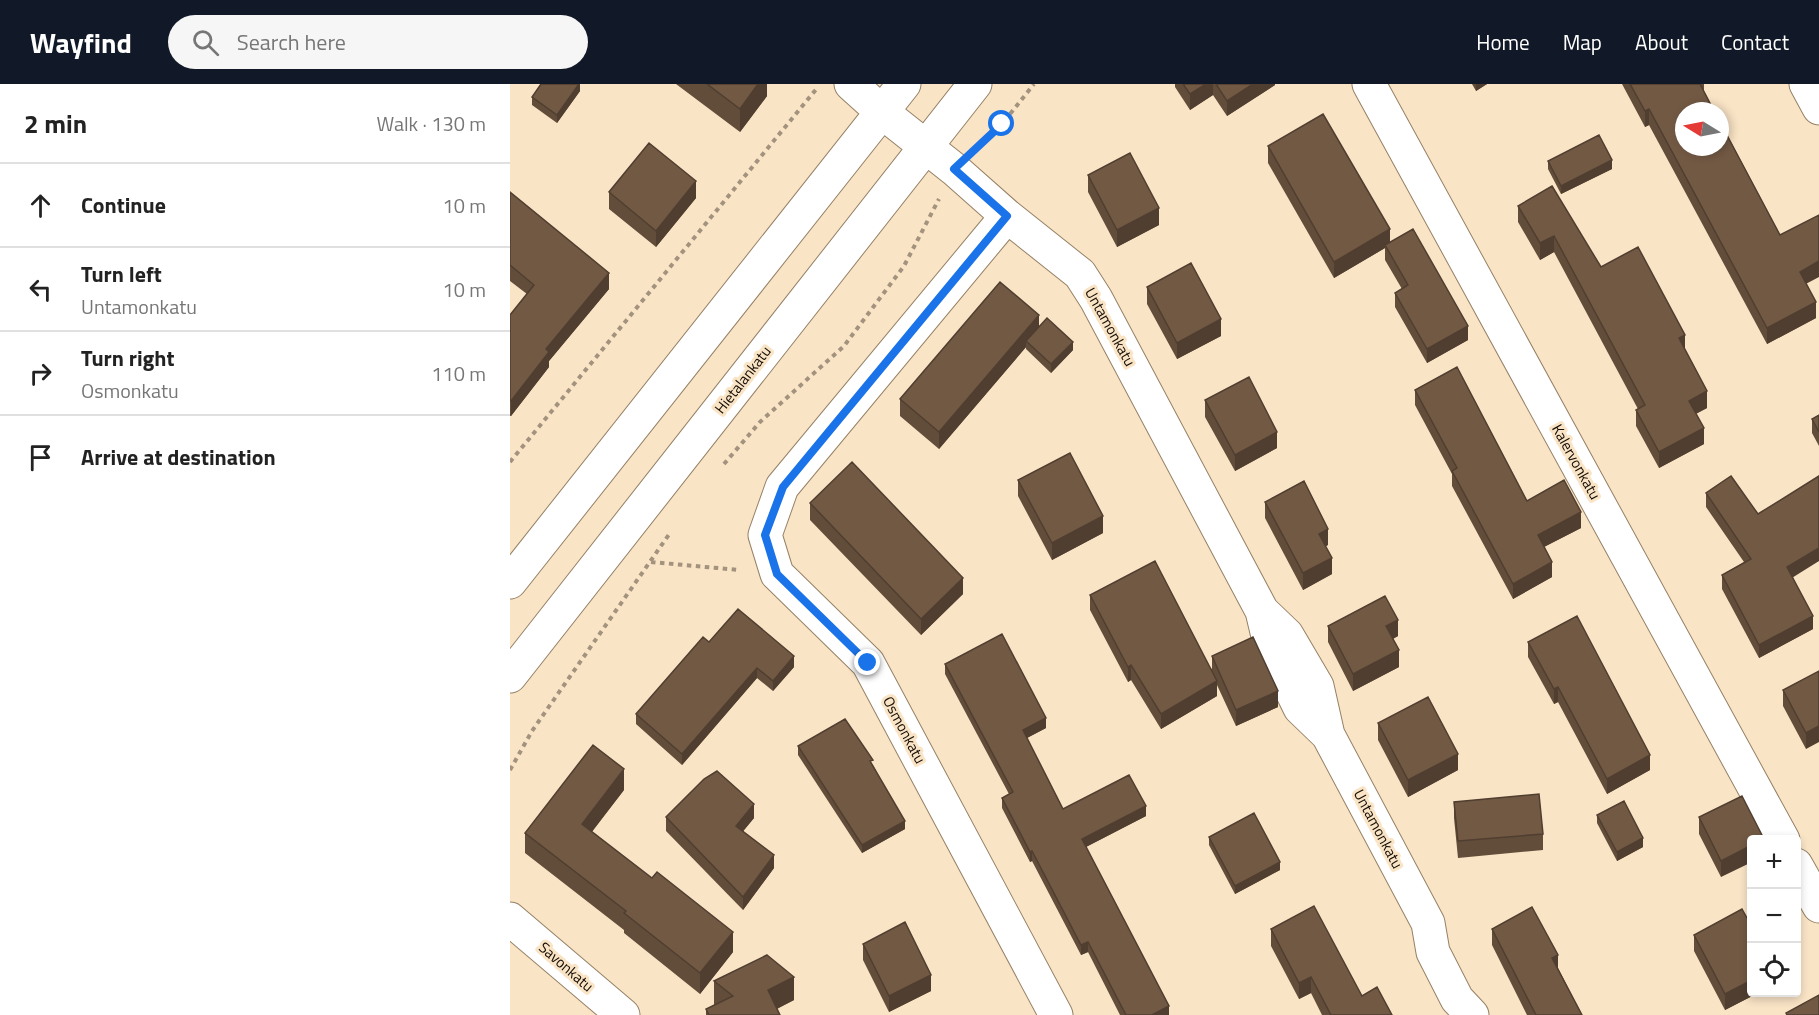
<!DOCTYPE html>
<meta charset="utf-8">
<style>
:root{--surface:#fff;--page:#f6f6f6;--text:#222;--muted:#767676;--line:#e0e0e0;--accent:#111827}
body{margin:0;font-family:"Titillium Web",sans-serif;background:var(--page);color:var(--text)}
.controls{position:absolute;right:18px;bottom:18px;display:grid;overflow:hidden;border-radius:6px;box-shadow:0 3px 9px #0003}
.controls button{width:54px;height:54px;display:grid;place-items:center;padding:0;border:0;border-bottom:2px solid var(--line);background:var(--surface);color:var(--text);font:30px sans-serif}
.compass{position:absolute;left:1165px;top:18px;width:54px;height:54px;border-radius:50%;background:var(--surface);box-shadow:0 3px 9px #0003;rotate:280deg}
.stop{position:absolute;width:18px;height:18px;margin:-14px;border:4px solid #1a73e8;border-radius:50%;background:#fff}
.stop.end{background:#1a73e8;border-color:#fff;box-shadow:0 2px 6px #0008}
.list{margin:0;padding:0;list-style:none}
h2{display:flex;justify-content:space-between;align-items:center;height:78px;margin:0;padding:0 24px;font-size:26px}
h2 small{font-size:20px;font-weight:400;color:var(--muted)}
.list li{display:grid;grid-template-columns:39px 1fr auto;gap:18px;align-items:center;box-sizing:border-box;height:84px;padding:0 24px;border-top:2px solid var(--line)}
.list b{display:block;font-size:22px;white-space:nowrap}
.list p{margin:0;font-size:20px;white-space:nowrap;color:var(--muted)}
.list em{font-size:20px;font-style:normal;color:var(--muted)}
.icon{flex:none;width:33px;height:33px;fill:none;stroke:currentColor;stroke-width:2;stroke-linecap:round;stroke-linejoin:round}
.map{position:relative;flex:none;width:1309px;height:931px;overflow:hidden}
header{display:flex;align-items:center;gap:36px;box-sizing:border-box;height:84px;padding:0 30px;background:var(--accent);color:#fff}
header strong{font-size:28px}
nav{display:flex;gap:33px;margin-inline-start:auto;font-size:21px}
.search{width:420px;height:54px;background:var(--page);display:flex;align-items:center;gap:15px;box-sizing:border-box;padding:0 21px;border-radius:33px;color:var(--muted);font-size:22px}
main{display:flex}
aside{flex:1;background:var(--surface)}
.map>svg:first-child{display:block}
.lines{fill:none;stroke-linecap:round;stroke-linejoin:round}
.minor-casing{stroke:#958166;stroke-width:35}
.major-casing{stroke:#958166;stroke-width:35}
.path{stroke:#a3927d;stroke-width:4;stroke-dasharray:4.5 4.5;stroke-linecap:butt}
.minor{stroke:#fff;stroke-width:33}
.major{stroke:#fff;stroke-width:33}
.wall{fill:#624d3a}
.shaded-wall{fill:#503e30}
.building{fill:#725944;stroke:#503e30;stroke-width:1.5}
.route{stroke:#1a73e8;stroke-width:8}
.labels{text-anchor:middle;stroke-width:6;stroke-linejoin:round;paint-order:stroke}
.street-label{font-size:15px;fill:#140c04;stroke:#fae4c6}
</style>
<header>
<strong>Wayfind</strong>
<div class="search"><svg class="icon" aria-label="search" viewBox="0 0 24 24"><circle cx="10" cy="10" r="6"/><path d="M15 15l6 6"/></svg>Search here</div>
<nav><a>Home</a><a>Map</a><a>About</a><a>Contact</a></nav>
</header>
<main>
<aside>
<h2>2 min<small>Walk · 130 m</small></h2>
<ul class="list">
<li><svg class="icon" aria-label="ahead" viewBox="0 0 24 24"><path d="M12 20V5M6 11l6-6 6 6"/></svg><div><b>Continue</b></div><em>10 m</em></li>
<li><svg class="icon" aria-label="left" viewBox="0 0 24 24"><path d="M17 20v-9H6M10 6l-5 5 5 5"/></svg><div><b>Turn left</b><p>Untamonkatu</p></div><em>10 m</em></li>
<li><svg class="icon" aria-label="right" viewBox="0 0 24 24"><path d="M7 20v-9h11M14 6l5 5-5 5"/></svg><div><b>Turn right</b><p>Osmonkatu</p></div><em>110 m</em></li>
<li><svg class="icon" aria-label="arrive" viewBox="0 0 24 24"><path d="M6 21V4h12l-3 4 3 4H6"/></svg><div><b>Arrive at destination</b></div></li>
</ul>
</aside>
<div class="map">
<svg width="1309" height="931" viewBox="0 0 1309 931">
<rect width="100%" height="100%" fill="#fae4c6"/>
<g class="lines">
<defs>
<path id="minor" d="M 341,0 L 372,28 L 444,85 L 497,132 L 570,190 L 586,215 L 752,527 L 761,565 L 790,624 L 818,651 L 807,602 L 777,551 L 752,527
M 859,0 L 1273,756
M 1296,0 L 1309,24
M 497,132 L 272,403 L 255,451 L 267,490 L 358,579 L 546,931
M 818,651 L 918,839 L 923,868 L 947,915 L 962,931
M 1286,781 L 1309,822
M 0,835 L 113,931"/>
<path id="major" d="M 0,498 L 394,0
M 0,592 L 465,0"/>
</defs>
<!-- minor casing -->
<use href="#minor" class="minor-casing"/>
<!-- major casing -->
<use href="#major" class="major-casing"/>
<!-- path -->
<path class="path" d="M 469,62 L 492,40 L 524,0
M 0,378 L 308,3
M 214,380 L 250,338 L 334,262 L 394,182 L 429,115
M 141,478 L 229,486
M 0,686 L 22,647 L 160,449"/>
<!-- minor -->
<use href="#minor" class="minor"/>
<!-- major -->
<use href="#major" class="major"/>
</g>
<!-- wall -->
<path class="wall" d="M 70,0 L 70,7 L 47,39 L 22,21 L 22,13 Z
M 166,0 L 257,0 L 257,12 L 230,48 Z
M 665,0 L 765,0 L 765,1 L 717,32 L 703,11 L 680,26 L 665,3 Z
M 962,0 L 977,0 L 966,7 Z
M 1112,0 L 1194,0 L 1194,7 L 1296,200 L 1306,234 L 1257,260 L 1139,41 L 1135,43 Z
M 758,62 L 880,159 L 958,256 L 917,279 L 885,223 L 885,209 L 892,205 L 875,176 L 875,164 L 824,194 L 758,79 Z
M 1038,77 L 1102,85 L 1051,110 L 1038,85 Z
M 578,91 L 649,141 L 607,163 L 578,108 Z
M 0,108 L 99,205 L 39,277 L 39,283 L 1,332 L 0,332 L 0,231 L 17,210 L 0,197 Z
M 99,108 L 186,114 L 146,163 L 99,125 Z
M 1008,122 L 1091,183 L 1175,265 L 1197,324 L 1186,330 L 1194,360 L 1149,384 L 1126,342 L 1126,326 L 1128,325 L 1044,168 L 1030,176 L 1008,138 Z
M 637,203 L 711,252 L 667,275 L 637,220 Z
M 529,242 L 563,266 L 541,289 L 516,265 L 516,263 L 429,365 L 390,332 L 390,315 Z
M 905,306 L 1017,417 L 1071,444 L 1034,463 L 1042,493 L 1003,515 L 942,402 L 942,390 L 905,321 Z
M 695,316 L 767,364 L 725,387 L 695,333 Z
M 1309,331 L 1309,362 L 1302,349 L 1302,335 Z
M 508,396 L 593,449 L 542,476 L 508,412 Z
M 1196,409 L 1283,494 L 1303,545 L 1249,574 L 1212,505 L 1212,491 L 1234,478 L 1196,423 Z
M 755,418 L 818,461 L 815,462 L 822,490 L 793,506 L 755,434 Z
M 300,419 L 453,510 L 411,551 L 300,436 Z
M 580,511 L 702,585 L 702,572 L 768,623 L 726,642 L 707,601 L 707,612 L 651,645 L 621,596 L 618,598 L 580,526 Z
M 818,542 L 888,552 L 883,555 L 889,583 L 843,607 L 818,558 Z
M 199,558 L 284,583 L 263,607 L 247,594 L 172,681 L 126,640 L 126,630 Z
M 1018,558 L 1140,686 L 1097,710 L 1048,618 L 1044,620 L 1018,573 Z
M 435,580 L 536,644 L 517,654 L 553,725 L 636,732 L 576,763 L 659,931 L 610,931 L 578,868 L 571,871 L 522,777 L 520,778 L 492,724 L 492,714 L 499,710 L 435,590 Z
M 1309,587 L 1296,665 L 1273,622 L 1273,606 Z
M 868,639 L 948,686 L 898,713 L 868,656 Z
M 288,662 L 363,681 L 395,745 L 352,769 L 288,671 Z
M 114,706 L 81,748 L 223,868 L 190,910 L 114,849 L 114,846 L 15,769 L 15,749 Z
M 1232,712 L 1211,793 L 1189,750 L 1189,733 Z
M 944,718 L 1033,750 L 1033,766 L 948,774 L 944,734 Z
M 1087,731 L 1133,763 L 1107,777 L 1087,739 Z
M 156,733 L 244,734 L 233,747 L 264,784 L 233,826 L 156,747 Z
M 699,753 L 770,786 L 725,810 L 699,761 Z
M 761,845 L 852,912 L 882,931 L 812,931 L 801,909 L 789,915 L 761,862 Z
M 982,845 L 1048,884 L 1072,931 L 1017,931 L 982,861 Z
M 1184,851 L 1242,909 L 1248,909 L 1215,926 L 1184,867 Z
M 353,860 L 421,907 L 379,928 L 353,876 Z
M 204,897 L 284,916 L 267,925 L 270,931 L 196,931 L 196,925 L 204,921 Z"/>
<!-- shaded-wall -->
<path class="shaded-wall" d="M 69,0 L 70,0 L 70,7 L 47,39 L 47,31 Z
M 248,0 L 257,0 L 257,12 L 230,48 L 230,25 Z
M 696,0 L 703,0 L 703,11 L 680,26 L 680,10 Z
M 743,0 L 765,0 L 765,1 L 717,32 L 717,17 Z
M 966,0 L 977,0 L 966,7 Z
M 1139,25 L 1139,41 L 1135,43 L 1135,27 Z
M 1102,76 L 1102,85 L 1051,110 L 1051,102 Z
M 186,97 L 186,114 L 146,163 L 146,147 Z
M 649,124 L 649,141 L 607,163 L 607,146 Z
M 880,145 L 880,161 L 875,161 L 875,164 L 824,194 L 824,178 Z
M 1044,152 L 1044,168 L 1030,176 L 1030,159 Z
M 1309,177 L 1309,193 L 1290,203 L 1290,188 Z
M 99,189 L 99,205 L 39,277 L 39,283 L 1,332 L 1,317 L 36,265 Z
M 1306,218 L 1306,234 L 1257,260 L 1257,244 Z
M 529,231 L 529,247 L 516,257 L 516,263 L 429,365 L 429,348 Z
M 711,235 L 711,252 L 667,275 L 667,259 Z
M 958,242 L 958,256 L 917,279 L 917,265 Z
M 1175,251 L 1175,267 L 1169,254 Z
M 563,258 L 563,266 L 541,289 L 541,280 Z
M 1197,307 L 1197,324 L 1179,333 L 1179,317 Z
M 1194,344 L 1194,360 L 1149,384 L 1149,368 Z
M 767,348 L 767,364 L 725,387 L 725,371 Z
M 1071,428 L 1071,444 L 1028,466 L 1028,451 Z
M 593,432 L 593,449 L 542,476 L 542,459 Z
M 818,445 L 818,461 L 809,466 L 809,450 Z
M 1309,464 L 1309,477 L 1277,497 L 1277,483 Z
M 822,474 L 822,490 L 793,506 L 793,489 Z
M 1042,478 L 1042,493 L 1003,515 L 1003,500 Z
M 453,494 L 453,510 L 411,551 L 411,535 Z
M 1303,532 L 1303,545 L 1249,574 L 1249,561 Z
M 888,536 L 888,552 L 876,558 L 876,542 Z
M 889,566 L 889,583 L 843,607 L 843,590 Z
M 284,572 L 284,583 L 263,607 L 263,597 Z
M 621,581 L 621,596 L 618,598 L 618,583 Z
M 247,584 L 247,594 L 172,681 L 172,670 Z
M 707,597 L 707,612 L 651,645 L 651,630 Z
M 1048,603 L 1048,618 L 1044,620 L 1044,605 Z
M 768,607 L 768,623 L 726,642 L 726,626 Z
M 536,634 L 536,644 L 513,656 L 513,646 Z
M 1309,642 L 1309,658 L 1296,665 L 1296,649 Z
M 948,670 L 948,686 L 898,713 L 898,696 Z
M 1140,671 L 1140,686 L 1097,710 L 1097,695 Z
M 114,685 L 114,706 L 72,761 L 72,740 Z
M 244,720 L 244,734 L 226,756 L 226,742 Z
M 636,722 L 636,732 L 572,765 L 572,755 Z
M 395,737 L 395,745 L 352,769 L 352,761 Z
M 1133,754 L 1133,763 L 1107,777 L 1107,768 Z
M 1242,761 L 1242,778 L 1211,793 L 1211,777 Z
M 522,767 L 522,777 L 520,778 L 520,768 Z
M 264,771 L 264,784 L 233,826 L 233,813 Z
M 770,778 L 770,786 L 725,810 L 725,802 Z
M 223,848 L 223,868 L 190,910 L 190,889 Z
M 578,858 L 578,868 L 571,871 L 571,861 Z
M 1048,871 L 1048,887 L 1042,874 Z
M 421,891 L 421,907 L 379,928 L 379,912 Z
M 284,893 L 284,916 L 258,929 L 258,906 Z
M 801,893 L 801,909 L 789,915 L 789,899 Z
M 1242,896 L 1242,909 L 1248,909 L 1215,926 L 1215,910 Z
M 659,922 L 659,931 L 642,931 Z"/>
<!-- building -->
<path class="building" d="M 31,0 L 69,0 L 47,31 L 22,13 Z
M 197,0 L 248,0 L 230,25 Z
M 673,0 L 696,0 L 680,10 Z
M 706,0 L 743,0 L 717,17 Z
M 1120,0 L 1190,0 L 1204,27 L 1174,27 L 1174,63 L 1210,63 L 1210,38 L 1270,151 L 1309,131 L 1309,177 L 1290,188 L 1306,218 L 1257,244 L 1139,25 L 1135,27 Z
M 813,30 L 880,145 L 824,178 L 758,62 Z
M 1089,51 L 1102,76 L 1051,102 L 1038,77 Z
M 139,59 L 186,97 L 146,147 L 99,108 Z
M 620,69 L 649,124 L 607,146 L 578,91 Z
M 1042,102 L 1091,183 L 1128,163 L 1175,251 L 1169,254 L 1197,307 L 1179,317 L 1194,344 L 1149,368 L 1126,326 L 1135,321 L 1044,152 L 1030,159 L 1008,122 Z
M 0,108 L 99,189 L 36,265 L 39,268 L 1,317 L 0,316 L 0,231 L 24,201 L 0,181 Z
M 903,145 L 958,242 L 917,265 L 885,209 L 898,201 L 875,161 Z
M 681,179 L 711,235 L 667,259 L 637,203 Z
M 490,198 L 529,231 L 429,348 L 390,315 Z
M 537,234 L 563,258 L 541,280 L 516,257 Z
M 947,283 L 1017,417 L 1054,396 L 1071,428 L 1028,451 L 1042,478 L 1003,500 L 942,387 L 947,384 L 905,306 Z
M 739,293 L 767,348 L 725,371 L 695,316 Z
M 1309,331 L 1309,348 L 1302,335 Z
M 560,369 L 593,432 L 542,459 L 508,396 Z
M 342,378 L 453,494 L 411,535 L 300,419 Z
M 1221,392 L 1248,430 L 1309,392 L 1309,464 L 1277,483 L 1303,532 L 1249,561 L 1212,491 L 1241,475 L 1196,409 Z
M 794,397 L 818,445 L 809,450 L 822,474 L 793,489 L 755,418 Z
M 645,477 L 707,597 L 651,630 L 621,581 L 618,583 L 580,511 Z
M 875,512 L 888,536 L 876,542 L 889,566 L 843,590 L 818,542 Z
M 228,525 L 284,572 L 263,597 L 247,584 L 172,670 L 126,630 L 193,553 L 199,558 Z
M 1067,532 L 1140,671 L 1097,695 L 1048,603 L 1044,605 L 1018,558 Z
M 492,550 L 536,634 L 513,646 L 553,725 L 619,691 L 636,722 L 572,755 L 659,922 L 642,931 L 616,931 L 578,858 L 571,861 L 522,767 L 520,768 L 492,714 L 503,708 L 435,580 Z
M 743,553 L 768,607 L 726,626 L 702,572 Z
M 1309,587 L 1309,642 L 1296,649 L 1273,606 Z
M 918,613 L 948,670 L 898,696 L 868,639 Z
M 335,635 L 363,676 L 360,677 L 395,737 L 352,761 L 288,662 Z
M 83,661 L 114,685 L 72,740 L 142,794 L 147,788 L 223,848 L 190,889 L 114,829 L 116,827 L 15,749 Z
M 207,687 L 244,720 L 226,742 L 264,771 L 233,813 L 156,733 L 194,695 Z
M 1029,710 L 1033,750 L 948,757 L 944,718 Z
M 1232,712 L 1254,755 L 1242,756 L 1242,761 L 1211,777 L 1189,733 Z
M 1114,717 L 1133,754 L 1107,768 L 1087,731 Z
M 744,729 L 770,778 L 725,802 L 699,753 Z
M 804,822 L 852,912 L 867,903 L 882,931 L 821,931 L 801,893 L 789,899 L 761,845 Z
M 1022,823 L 1048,871 L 1042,874 L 1072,931 L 1026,931 L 982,845 Z
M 1232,825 L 1242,843 L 1242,896 L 1215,910 L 1184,851 Z
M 395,838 L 421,891 L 379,912 L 353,860 Z
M 257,871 L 284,893 L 258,906 L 270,931 L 199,931 L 196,925 L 223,912 L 204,897 Z
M 1309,911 L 1309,931 L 1277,931 L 1276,929 Z"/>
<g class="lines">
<!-- route -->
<path class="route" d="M 358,579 L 267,490 L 255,451 L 273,403 L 497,132 L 444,85 L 492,40"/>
</g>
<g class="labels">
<!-- street labels -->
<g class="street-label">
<text transform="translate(600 243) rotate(61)" y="5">Untamonkatu</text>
<text transform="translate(233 296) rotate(-52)" y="5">Hietalankatu</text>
<text transform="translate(1066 378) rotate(61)" y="5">Kalervonkatu</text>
<text transform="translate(394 646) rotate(62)" y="5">Osmonkatu</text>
<text transform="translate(868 745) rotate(62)" y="5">Untamonkatu</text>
<text transform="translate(56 883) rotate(41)" y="5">Savonkatu</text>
</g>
</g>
</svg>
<div class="controls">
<button>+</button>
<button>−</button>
<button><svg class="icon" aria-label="locate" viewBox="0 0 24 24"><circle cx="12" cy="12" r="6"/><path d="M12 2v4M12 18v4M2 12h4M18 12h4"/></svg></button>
</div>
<svg class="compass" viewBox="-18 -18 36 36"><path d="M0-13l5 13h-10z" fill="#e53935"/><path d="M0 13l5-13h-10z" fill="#767676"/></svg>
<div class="stop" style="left:492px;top:40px"></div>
<div class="stop end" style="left:358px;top:579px"></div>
</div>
</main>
